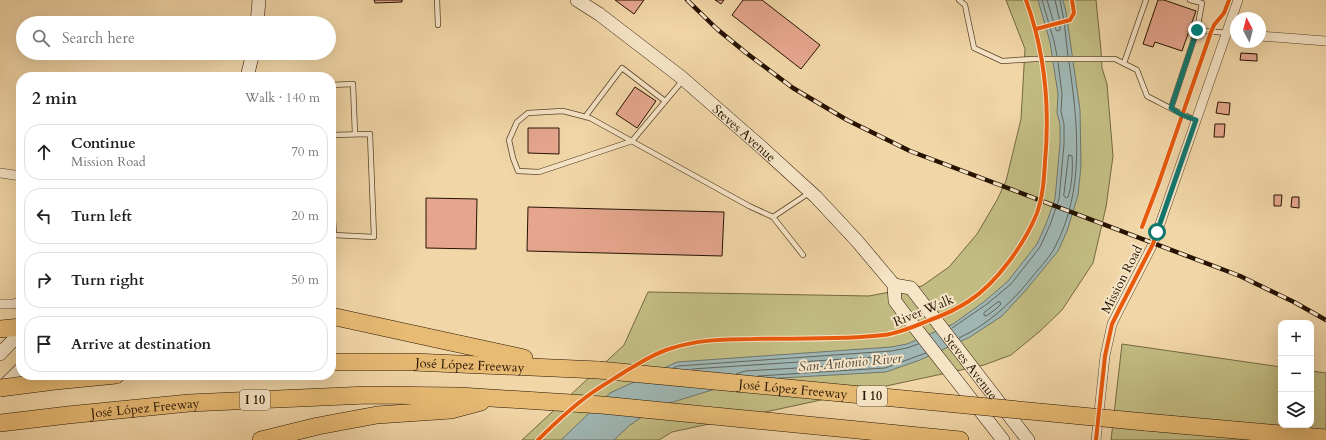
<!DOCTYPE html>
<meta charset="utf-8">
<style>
:root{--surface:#fff;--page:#f6f6f6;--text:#222;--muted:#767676;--line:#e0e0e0}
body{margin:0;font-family:Cardo,serif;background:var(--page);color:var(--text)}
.controls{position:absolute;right:12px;bottom:12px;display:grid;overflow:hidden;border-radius:8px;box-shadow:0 4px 16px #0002}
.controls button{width:36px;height:36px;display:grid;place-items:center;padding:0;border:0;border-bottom:1px solid var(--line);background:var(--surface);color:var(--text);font:20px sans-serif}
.compass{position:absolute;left:1230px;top:12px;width:36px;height:36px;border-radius:50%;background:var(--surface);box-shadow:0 4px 16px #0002;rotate:353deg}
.stop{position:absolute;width:12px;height:12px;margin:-9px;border:3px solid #0f766e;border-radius:50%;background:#fff}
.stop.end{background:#0f766e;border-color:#fff;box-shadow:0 1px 4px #0008}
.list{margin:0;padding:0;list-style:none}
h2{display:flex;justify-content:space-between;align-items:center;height:52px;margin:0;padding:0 16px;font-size:17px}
h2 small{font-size:13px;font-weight:400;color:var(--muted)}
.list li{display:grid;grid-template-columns:26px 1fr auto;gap:12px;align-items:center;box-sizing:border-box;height:56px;margin:0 8px 8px;padding:0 8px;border:1px solid var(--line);border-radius:16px}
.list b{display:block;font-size:15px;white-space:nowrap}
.list p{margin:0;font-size:13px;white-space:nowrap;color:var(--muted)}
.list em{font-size:13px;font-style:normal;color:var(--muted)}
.icon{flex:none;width:22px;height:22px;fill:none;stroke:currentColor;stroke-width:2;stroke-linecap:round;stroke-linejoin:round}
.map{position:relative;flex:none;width:1326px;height:440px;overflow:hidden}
.search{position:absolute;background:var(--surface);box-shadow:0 4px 16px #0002;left:16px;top:16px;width:320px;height:44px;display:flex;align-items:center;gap:10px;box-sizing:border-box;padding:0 14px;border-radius:22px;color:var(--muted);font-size:15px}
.panel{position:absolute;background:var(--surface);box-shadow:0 4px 16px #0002;left:16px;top:72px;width:320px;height:308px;border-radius:16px}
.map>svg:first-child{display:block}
.green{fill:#c2bc82;stroke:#746842}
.water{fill:#9fb6b3;stroke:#6f756c}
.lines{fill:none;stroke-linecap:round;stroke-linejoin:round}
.shore{stroke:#62645a;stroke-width:1}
.building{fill:#e5a68d;stroke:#261302}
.service-casing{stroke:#59442b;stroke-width:6}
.minor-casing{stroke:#59442b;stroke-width:10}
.secondary-casing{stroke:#261302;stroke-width:14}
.motorway-casing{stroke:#261302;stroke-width:18}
.service{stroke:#f6e4c6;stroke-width:4.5}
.minor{stroke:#f6e4c6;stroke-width:9}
.secondary{stroke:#f6e4c6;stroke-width:13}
.motorway{stroke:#e8bb74;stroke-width:17}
.rail-casing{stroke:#261302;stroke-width:4.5}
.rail{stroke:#f6e4c6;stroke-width:3;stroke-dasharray:9;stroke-linecap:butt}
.motorway-bridge-casing{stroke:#261302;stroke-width:18;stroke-linecap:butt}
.motorway-bridge{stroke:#e8bb74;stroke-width:17}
.cycleway-casing{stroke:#f6e4c6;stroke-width:6}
.cycleway{stroke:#e8590c;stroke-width:4}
.route{stroke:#0f766e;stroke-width:5}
.labels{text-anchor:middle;stroke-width:4;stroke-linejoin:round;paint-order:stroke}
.shield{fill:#f6e4c6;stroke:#64523d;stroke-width:1}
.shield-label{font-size:12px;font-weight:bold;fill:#261302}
.street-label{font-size:13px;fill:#261302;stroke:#f6e4c6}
.water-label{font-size:14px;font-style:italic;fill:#504c40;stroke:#f6e4c6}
</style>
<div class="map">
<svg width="1326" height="440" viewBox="0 0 1326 440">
<rect width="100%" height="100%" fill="#f1d6a7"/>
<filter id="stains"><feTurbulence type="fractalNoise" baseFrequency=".005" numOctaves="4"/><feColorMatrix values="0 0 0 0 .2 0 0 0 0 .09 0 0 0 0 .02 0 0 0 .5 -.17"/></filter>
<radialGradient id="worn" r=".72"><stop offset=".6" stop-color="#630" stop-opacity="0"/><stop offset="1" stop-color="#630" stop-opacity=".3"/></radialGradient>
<!-- green -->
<path class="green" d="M 1006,0 L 1096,0 L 1101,50 L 1102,68 L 1107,84 L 1113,156 L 1106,207 L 1093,263 L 1062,310 L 1039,332 L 1011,355 L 984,365 L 672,432 L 659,440 L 522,440 L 624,345 L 648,292 L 869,296 L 922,286 L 949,267 L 977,234 L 997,200 L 1006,181 L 1021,119 L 1025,49 Z
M 1122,344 L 1281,367 L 1281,425 L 1311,425 L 1311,371 L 1326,373 L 1326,440 L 1111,440 Z"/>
<!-- water -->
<path class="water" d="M 1038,0 L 1063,0 L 1066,12 L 1080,110 L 1081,166 L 1078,195 L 1067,231 L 1058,251 L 1026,290 L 1002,316 L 970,337 L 920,360 L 886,372 L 745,380 L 699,394 L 657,407 L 630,425 L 614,440 L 561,440 L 610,393 L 677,362 L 891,347 L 907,344 L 953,324 L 985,301 L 1008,281 L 1037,244 L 1046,224 L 1055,199 L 1060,144 L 1060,124 L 1057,113 L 1058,94 L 1050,42 Z"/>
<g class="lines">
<!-- shore -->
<path class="shore" d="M 1042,0 L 1054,41 L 1057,56
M 1047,0 L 1056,30 L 1058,31 L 1060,30 L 1060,22 L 1055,0
M 1060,0 L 1064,21 L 1068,56
M 1069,155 L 1072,156 C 1073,169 1072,185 1068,197 L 1066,198 L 1064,196 Z
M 998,302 L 1000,302 L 1001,304 L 996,309 L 986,316 L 984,315 L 984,313 Z
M 952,328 L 987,304 L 1011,284 L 1040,247 L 1050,225 L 1059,199 L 1064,144 L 1064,124 L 1061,112 L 1062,94 L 1058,62
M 959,338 C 987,325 1009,305 1029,281 C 1037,270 1049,259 1055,247 C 1085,190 1078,124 1069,62
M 673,368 L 678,366 L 891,351 L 907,348 L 918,344
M 692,369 L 891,356 L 893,358 L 892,360 L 884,363 L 745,371 L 736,374
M 758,376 L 885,368 L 926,353"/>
</g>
<!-- building -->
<path class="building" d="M 374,0 L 402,0 L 402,2 L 375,3 Z
M 615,0 L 644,0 L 634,14 Z
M 715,0 L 724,0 L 721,4 Z
M 743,0 L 762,0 L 820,45 L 801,69 L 732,15 Z
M 1158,0 L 1164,0 L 1196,11 L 1182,51 L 1155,42 L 1153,47 L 1143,44 Z
M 1241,53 L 1257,54 L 1257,61 L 1240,60 Z
M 635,87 L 656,101 L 637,128 L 616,114 Z
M 1218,102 L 1230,103 L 1229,115 L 1216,113 Z
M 1215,124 L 1225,124 L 1224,137 L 1214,137 Z
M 528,128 L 559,128 L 559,154 L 528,153 Z
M 1274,195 L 1282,195 L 1281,206 L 1274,206 Z
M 1292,197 L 1299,197 L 1299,208 L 1291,207 Z
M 426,198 L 477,199 L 476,249 L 426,248 Z
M 528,207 L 724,212 L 722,256 L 527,251 Z"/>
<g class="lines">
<defs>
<path id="service" d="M 437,0 L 438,25
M 959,0 L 965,5 L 974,48 L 1002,61 L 1034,59 L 1115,59 L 1137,70 L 1147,96 C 1163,104 1179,114 1196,120
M 1190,0 L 1202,3 L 1197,30
M 1124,63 L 1146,0
M 683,80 L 632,141 L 539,172 L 518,171 L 513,158 L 509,140 L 517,122 L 528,113 L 563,111 L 590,118 L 749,206 L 773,217 L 809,193
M 331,85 L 353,84 L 355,134
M 1171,108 L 1197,30 L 1227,33
M 585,117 L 622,68 L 665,101
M 331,135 L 370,134 L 374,237 L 334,235 L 331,192
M 773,217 L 803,255"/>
<path id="minor" d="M 1260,36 L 1326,41
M 0,173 L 21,176
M 0,304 L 13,304 L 21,302
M 1096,440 L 1105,356 L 1112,324 L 1120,308 L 1153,244 L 1238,0"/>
<g id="secondary">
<path id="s1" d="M 577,0 L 599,14 L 681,77 L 760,146 L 816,197 L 857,241 L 894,285 L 895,301 L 903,312 L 1003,440"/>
<path d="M 257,23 L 259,0"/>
<path d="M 247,77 L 253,53"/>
<path id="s2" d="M 894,285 L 911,288 L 1028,440"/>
<path d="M 0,354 L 21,332"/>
<path d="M 0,390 L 21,369"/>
</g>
<g id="motorway">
<path d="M 331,316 L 524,358"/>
<path d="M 0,329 L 21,327"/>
<path id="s3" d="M 331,362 L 413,362 L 599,370"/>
<path d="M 55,381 L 116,375"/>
<path d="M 1145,422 L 1326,438"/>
<path id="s4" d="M 0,423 L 68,415 L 189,403 L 368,395 L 460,396 L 602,405 L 960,440"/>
<path d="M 261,440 L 318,426 L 377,415 L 451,410 L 481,402"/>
</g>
</defs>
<!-- service casing -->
<use href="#service" class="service-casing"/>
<!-- minor casing -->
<use href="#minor" class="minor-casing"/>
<!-- secondary casing -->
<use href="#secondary" class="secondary-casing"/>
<!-- motorway casing -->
<use href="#motorway" class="motorway-casing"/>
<!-- service -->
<use href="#service" class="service"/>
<!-- minor -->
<use href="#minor" class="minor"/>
<!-- secondary -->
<use href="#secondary" class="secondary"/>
<!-- motorway -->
<use href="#motorway" class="motorway"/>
<defs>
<path id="rail" d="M 687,0 L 717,29 L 745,52 L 793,88 L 847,120 L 910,151 L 1240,276 L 1294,302 L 1326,320"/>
</defs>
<!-- rail casing -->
<use href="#rail" class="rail-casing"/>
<!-- rail -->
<use href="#rail" class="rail"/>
<defs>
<g id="motorway-bridge">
<path id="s5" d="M 599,370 L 1145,422"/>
<path d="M 0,388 L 55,381"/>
</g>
</defs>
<!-- motorway-bridge casing -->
<use href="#motorway-bridge" class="motorway-bridge-casing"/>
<!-- motorway-bridge -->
<use href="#motorway-bridge" class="motorway-bridge"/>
<defs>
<path id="cycleway" d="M 1036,29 L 1070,20 L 1074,13 L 1072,0
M 1142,227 L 1158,185 L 1211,32 L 1214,25 L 1224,13 L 1229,0
M 538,440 C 554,424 571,408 589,395 C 601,386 614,379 626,371 C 640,363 653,354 669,349 C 696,340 723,339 752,339 C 795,338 842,340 884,335 C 900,333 915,326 930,320 C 944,315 957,309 969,301 C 997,283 1025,243 1037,213 C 1043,196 1044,179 1045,162 C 1050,107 1045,52 1026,0
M 1096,440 L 1105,356 L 1112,324 L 1120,308 L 1153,244 L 1157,232"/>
</defs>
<!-- cycleway casing -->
<use href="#cycleway" class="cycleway-casing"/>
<!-- cycleway -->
<use href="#cycleway" class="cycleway"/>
</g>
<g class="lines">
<!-- route -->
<path class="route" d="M 1157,232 L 1196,120 L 1182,115 L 1171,108 L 1197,30"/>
</g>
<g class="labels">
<!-- shield labels -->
<g class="shield">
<rect x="857" y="386" width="30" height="20" rx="3"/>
<rect x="240" y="390" width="30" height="20" rx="3"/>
</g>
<g class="shield-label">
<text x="872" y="400">I 10</text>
<text x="255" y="404">I 10</text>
</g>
<!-- street labels -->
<g class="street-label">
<text dy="5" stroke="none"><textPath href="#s1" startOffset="214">Steves Avenue</textPath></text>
<text transform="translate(1121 279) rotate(-63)" y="5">Mission Road</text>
<text transform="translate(923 310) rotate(-22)" y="5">River Walk</text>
<text dy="5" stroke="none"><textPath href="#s3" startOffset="139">José López Freeway</textPath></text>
<text dy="5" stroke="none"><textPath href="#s2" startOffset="116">Steves Avenue</textPath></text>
<text dy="5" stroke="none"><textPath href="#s5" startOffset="195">José López Freeway</textPath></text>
<text dy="5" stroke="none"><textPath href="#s4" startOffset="146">José López Freeway</textPath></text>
</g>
<!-- water labels -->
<g class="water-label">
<text transform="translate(850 362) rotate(-5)" y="5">San Antonio River</text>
</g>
</g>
<rect width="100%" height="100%" filter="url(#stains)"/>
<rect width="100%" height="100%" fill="url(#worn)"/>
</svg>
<div class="controls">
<button>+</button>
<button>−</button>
<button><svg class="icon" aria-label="layers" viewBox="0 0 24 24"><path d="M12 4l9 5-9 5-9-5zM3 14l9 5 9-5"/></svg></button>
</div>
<svg class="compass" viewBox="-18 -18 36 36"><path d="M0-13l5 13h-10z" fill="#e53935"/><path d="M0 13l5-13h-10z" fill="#767676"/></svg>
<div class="stop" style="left:1157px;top:232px"></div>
<div class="stop end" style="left:1197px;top:30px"></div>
<div class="search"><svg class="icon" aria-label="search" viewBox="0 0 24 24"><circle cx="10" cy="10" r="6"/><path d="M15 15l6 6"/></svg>Search here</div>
<section class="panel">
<h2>2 min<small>Walk · 140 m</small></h2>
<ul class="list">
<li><svg class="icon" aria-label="ahead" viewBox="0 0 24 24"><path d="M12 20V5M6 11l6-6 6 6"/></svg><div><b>Continue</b><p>Mission Road</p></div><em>70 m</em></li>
<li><svg class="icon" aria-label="left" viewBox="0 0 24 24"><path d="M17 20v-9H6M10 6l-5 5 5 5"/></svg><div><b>Turn left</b></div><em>20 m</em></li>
<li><svg class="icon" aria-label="right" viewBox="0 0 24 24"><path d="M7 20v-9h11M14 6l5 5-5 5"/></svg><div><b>Turn right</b></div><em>50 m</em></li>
<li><svg class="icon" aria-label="arrive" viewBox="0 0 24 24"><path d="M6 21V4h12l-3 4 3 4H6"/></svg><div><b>Arrive at destination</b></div></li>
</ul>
</section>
</div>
